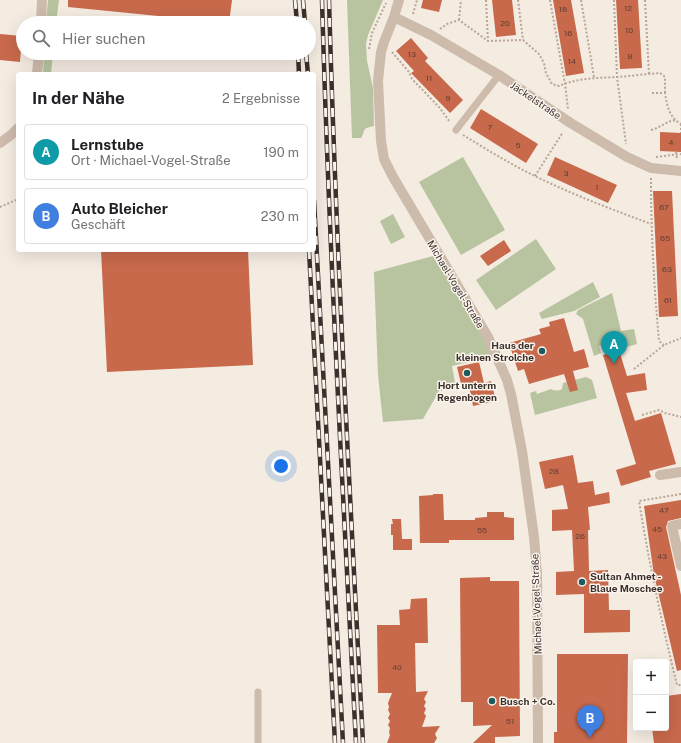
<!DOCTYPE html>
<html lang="de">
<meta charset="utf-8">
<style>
:root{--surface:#fff;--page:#f6f6f6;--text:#202124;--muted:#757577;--line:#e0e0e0;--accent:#1f5a5e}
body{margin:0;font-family:"Public Sans",sans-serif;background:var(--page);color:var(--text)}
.controls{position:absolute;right:12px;bottom:12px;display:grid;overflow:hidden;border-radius:4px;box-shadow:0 4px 16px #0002}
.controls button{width:36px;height:36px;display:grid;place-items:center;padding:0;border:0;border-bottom:1px solid var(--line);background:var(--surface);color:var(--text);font:20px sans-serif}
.you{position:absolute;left:281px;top:466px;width:14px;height:14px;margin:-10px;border:3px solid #fff;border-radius:50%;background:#1a73e8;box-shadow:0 0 0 6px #1a73e833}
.badge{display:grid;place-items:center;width:26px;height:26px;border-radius:50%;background:var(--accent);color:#fff;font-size:13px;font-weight:700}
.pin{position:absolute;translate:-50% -33px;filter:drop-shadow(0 1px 2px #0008)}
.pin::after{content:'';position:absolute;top:21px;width:14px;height:12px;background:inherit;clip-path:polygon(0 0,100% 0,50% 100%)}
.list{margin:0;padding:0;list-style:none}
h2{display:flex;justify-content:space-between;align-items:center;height:52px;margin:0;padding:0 16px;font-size:17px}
h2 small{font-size:13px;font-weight:400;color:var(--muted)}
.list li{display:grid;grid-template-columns:26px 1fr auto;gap:12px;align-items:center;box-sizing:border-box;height:56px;margin:0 8px 8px;padding:0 8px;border:1px solid var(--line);border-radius:4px}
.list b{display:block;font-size:15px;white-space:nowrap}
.list p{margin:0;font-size:13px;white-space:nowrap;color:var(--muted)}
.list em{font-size:13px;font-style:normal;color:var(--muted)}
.icon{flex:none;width:22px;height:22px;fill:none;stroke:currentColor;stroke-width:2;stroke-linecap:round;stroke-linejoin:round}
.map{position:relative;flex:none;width:681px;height:743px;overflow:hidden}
.search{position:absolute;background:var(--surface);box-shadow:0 4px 16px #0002;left:16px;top:16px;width:300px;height:44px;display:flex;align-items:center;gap:10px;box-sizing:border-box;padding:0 14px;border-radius:22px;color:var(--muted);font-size:15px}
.panel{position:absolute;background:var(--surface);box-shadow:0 4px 16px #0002;left:16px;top:72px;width:300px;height:180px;border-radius:4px}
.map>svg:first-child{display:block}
.green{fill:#b8c4a0}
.building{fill:#c8694b}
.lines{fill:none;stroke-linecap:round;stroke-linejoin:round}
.path{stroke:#b9a596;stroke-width:2;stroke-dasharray:2 2;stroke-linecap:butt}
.service{stroke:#cdbbac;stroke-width:7}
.minor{stroke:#cdbbac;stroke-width:10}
.rail-casing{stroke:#3b302b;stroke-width:4.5}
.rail{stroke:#fbf5ee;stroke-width:3;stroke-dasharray:9;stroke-linecap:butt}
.poi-dot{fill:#1f5a5e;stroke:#fbf5ee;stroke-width:1.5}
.labels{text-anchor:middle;stroke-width:3;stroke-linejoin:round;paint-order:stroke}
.number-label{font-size:8px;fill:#5e3e33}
.street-label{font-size:10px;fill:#3b302b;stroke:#fbf5ee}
.poi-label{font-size:10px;font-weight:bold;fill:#3b302b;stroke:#fbf5ee;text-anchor:start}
</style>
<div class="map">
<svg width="681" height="743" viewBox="0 0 681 743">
<rect width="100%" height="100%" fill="#f4ebe1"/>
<!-- green -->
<path class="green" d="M 48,0 L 59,0 L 56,23 L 46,23 Z
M 347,0 L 383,0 L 368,35 L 366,44 L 367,61 L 373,88 L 374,126 C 360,129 367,129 361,138 L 352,138 Z
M 44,53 L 53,53 L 51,74 L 43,74 Z
M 463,157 L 505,230 L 461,255 L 419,182 Z
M 393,214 L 405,237 L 391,244 L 380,221 Z
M 536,239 L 556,269 L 496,310 L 476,280 Z
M 433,256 L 478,327 L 492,356 L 452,366 L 456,388 L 439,391 L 423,419 L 383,422 L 378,375 L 374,272 Z
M 593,282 L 600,297 L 574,311 L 542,319 L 539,313 Z
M 612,293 L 621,331 L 634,329 L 637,344 L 620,349 L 618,341 L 599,346 L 601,353 L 594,356 L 583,319 L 576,314 L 578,310 Z
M 586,377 L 592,380 L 597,398 L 535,415 L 530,393 L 536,391 L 537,394 L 551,389 C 555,391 558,391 562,389 L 563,383 Z"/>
<!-- building -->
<path class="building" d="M 68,0 L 232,0 L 229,23 L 68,7 Z
M 423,0 L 442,0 L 439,12 L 421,8 Z
M 492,0 L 512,0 L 516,35 L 496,37 Z
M 553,0 L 571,0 L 584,73 L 566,76 Z
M 616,0 L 638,0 L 642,68 L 620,69 Z
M 0,34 L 22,36 L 20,62 L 0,60 Z
M 411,38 L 428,58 L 425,61 L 463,100 L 450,113 L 411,73 L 414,71 L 396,51 Z
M 481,109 L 538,144 L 526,163 L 470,128 Z
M 660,132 L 681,133 L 681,152 L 660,151 Z
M 555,157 L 617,185 L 608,203 L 547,175 Z
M 653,191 L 672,191 L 678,316 L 659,317 Z
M 504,240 L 511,251 L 488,266 L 480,256 Z
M 101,250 L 248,250 L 253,365 L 107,372 Z
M 564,318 L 574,352 L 584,349 L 589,367 L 573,371 L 578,390 L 570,392 L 564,374 L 529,384 L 524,369 L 518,371 L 509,343 L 541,334 L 539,329 L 550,326 L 549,322 Z
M 619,350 L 627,376 L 645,373 L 647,390 L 626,393 L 635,421 L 661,413 L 676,464 L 649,471 L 651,477 L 621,486 L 616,470 L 636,464 L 603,355 Z
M 479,362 L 484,383 L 491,381 L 496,401 L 473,406 L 469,386 L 462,388 L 457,367 Z
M 573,455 L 578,483 L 593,481 L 595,495 L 609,492 L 610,503 L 588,507 L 590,530 L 588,530 L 589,571 L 608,570 L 609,610 L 630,610 L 630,632 L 584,633 L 584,594 L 556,595 L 556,572 L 574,571 L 572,530 L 552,531 L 552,510 L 568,509 L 563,485 L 545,489 L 539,462 Z
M 433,494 L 443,494 L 444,520 L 475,520 L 475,518 L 487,517 L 487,512 L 504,512 L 504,517 L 514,518 L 514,540 L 449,540 L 449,543 L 420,543 L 419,496 L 433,495 Z
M 681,500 L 681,518 L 668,521 L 666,527 L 681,595 L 681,670 L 677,671 L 654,575 L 644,506 Z
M 392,519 L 401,519 L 402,539 L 412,539 L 412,550 L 393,550 L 393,535 L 391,535 L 391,524 L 393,524 Z
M 490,577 L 490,581 L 519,581 L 520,736 L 495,737 L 495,743 L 473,743 L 492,725 L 473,726 L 473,702 L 461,702 L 460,578 Z
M 427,598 L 428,643 L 415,643 L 416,692 L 428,691 L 424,699 L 426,702 L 424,706 L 426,709 L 424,713 L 426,716 L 422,727 L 440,726 L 435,734 L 437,738 L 434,743 L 387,743 L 390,735 L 389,732 L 390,728 L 388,725 L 390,721 L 388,718 L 390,714 L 388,710 L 389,707 L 388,703 L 392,693 L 378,693 L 377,625 L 400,625 L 399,610 L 410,609 L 411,599 Z
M 557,654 L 628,654 L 627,743 L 554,743 L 554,732 L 557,732 Z
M 681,694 L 681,743 L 654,743 L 652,728 L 666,728 L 666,696 Z"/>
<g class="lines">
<!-- path -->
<path class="path" d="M 486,0 L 488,41
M 518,0 L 523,40
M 550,0 L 565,84 L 568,109
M 581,0 L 594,77
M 614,0 L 617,77 L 626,144
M 645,0 L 649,74
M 413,14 L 417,0
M 459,20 L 461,0
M 440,29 L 447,24 L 459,20 L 488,41 L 523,40 L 539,54 L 544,63 L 546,73 L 552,84 L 559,86 C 577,78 597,78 617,77 C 631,76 646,74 660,73 L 665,77 L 665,93
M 369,49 L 372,33 L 386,3
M 392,52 L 409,72 L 412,79 L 439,107 L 450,122
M 652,93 L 665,93 C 667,106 669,117 681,124
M 681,124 L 681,133
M 651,130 C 660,128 666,121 676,120
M 463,135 C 478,144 494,154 510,163 C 555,188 603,206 651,224
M 676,152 L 677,159
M 656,157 L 681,154
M 535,176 L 563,132
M 651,178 C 651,233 654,286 659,341 L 664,345
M 0,207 L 16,200
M 634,369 L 664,345 L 681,338
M 642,415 L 659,410 L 665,413 L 681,417
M 681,494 L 639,501 C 649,563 662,624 677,685 L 681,685"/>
<!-- service -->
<path class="service" d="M 456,130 L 499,75
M 258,692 L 258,743"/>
<!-- minor -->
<path class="minor" d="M 399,0 L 394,17 L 384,42 L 381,52 L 378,81 L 381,141 L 384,159 L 393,177 L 488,337 L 507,380 L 511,394 L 522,451 L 534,537 L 537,574 L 538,743
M 394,17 L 431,35 L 499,75 L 569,122 L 627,157 L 651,168 L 681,171
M 41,23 L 42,0
M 37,74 L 39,53
M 0,143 L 11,135 L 18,128
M 660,475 L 681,472
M 681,524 L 672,526 L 681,566"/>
<defs>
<path id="rail" d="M 295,0 L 297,23
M 303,0 L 305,23
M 322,0 C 329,248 343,495 356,743
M 329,0 C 336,248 350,495 363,743
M 298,53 L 299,74
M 306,53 L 308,74
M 314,200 L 343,743
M 309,250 L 335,743"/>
</defs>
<!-- rail casing -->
<use href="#rail" class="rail-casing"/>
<!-- rail -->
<use href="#rail" class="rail"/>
</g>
<!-- markers -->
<g class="poi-dot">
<circle cx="542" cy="351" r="4"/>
<circle cx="467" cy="373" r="4"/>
<circle cx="582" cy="582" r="4"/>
<circle cx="492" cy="701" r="4"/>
</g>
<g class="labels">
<!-- number labels -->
<g class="number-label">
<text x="628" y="11">12</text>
<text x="563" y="12">18</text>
<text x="505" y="26">20</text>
<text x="629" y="33">10</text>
<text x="568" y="36">16</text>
<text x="412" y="57">13</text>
<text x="630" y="59">8</text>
<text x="572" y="64">14</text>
<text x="429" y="81">11</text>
<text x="448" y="101">9</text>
<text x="490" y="130">7</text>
<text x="671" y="145">4</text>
<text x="518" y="148">5</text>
<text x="566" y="176">3</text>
<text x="597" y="190">1</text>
<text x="664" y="210">67</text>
<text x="665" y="241">65</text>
<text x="667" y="272">63</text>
<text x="668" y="303">61</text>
<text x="554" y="474">28</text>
<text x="664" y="513">47</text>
<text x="657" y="532">45</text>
<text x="482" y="533">55</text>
<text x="580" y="539">26</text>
<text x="662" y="559">43</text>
<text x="397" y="670">40</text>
<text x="510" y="724">51</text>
</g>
<!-- street labels -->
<g class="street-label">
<text transform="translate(536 100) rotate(34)" y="4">Jäckelstraße</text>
<text transform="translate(456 284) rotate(59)" y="4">Michael-Vogel-Straße</text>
<text transform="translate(536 604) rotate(-92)" y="4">Michael-Vogel-Straße</text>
</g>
<!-- poi labels -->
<g class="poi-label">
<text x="534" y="349" text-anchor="end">Haus der<tspan x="534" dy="12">kleinen Strolche</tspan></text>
<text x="467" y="389" text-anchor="middle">Hort unterm<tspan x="467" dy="12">Regenbogen</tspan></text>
<text x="590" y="580">Sultan Ahmet -<tspan x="590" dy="12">Blaue Moschee</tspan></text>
<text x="500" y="705">Busch + Co.</text>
</g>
</g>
</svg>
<div class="controls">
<button>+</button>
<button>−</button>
</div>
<div class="you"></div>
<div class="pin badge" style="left:614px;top:364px;background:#0f9aa8">A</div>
<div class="pin badge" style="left:590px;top:738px;background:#3f7fe0">B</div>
<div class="search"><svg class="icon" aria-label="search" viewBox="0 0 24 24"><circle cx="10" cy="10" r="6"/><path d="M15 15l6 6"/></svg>Hier suchen</div>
<section class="panel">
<h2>In der Nähe<small>2 Ergebnisse</small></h2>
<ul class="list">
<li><span class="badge" style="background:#0f9aa8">A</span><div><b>Lernstube</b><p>Ort · Michael-Vogel-Straße</p></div><em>190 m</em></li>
<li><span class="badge" style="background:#3f7fe0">B</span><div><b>Auto Bleicher</b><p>Geschäft</p></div><em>230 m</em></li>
</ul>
</section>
</div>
